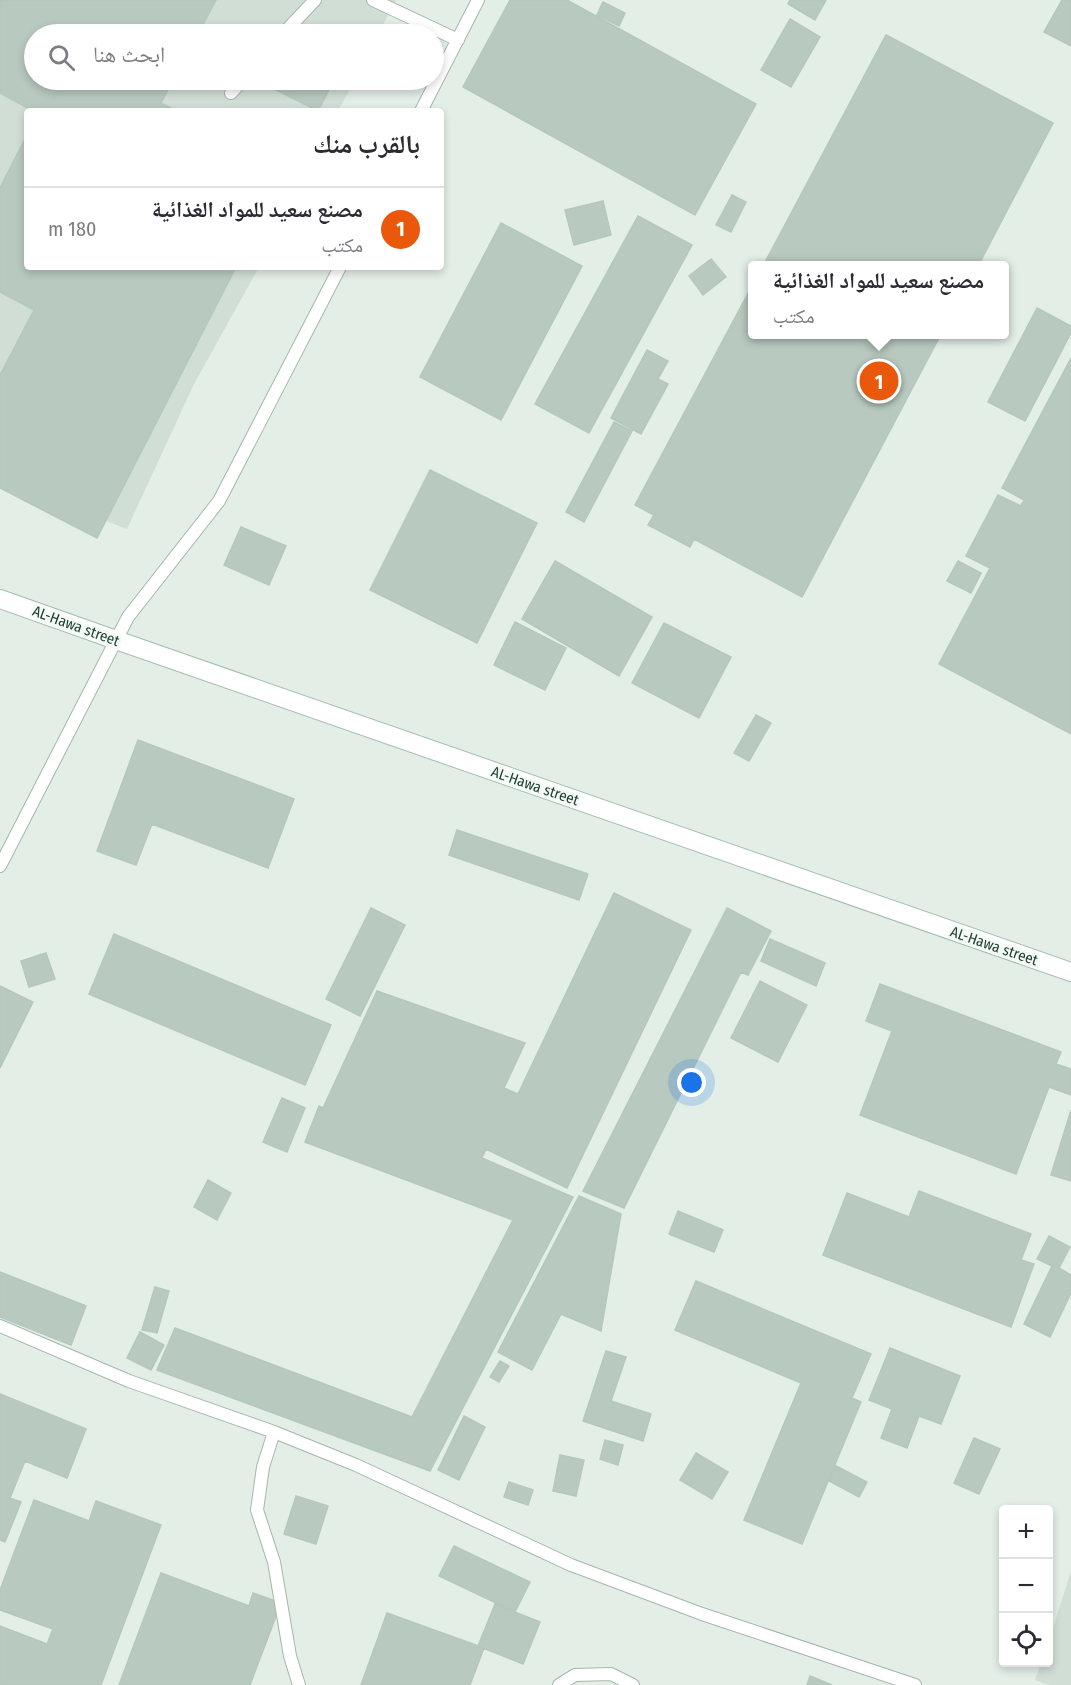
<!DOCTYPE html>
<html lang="ar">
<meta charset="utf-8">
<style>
:root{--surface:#fff;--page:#f2f2f3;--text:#2b2b33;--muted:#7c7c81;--line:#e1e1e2;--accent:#ea580c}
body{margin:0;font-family:"Fira Sans Condensed","Noto Naskh Arabic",sans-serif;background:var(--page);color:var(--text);direction:rtl}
.controls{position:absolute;right:18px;bottom:18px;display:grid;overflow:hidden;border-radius:6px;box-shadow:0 3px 9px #0003}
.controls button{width:54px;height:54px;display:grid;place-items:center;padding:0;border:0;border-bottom:2px solid var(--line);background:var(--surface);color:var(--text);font:30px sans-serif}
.you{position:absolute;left:692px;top:1083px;width:21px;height:21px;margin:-15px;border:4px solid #fff;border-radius:50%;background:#1a73e8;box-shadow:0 0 0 9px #1a73e833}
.badge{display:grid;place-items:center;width:39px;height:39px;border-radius:50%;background:var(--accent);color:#fff;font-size:20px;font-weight:700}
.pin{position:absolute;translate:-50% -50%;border:3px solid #fff;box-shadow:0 2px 6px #0006}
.popup{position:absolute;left:748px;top:261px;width:261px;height:78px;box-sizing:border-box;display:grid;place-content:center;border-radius:6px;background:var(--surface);filter:drop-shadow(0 2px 4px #0005);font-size:20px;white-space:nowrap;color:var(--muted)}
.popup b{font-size:22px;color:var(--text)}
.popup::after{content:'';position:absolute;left:50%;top:100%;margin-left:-12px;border:12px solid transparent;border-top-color:var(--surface)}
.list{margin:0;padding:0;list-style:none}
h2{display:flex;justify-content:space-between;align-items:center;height:78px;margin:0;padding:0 24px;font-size:26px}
h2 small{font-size:20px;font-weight:400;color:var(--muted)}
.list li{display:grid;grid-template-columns:39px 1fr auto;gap:18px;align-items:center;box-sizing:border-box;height:84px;padding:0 24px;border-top:2px solid var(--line)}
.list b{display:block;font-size:22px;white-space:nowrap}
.list p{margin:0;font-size:20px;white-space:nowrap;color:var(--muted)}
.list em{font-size:20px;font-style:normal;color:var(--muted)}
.icon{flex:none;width:33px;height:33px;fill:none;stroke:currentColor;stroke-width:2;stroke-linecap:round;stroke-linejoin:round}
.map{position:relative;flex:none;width:1071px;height:1685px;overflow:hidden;direction:ltr}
.search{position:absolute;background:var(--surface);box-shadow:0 3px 9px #0003;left:24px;top:24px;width:420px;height:66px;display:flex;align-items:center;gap:15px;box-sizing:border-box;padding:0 21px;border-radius:33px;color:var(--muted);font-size:22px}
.panel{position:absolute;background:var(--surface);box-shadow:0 3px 9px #0003;left:24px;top:108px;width:420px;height:162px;border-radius:6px;direction:rtl}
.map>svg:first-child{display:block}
.built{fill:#d1ded5}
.building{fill:#b8c9bf;stroke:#b5c8bc;stroke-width:1.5}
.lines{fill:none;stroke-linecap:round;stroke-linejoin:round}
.lane-casing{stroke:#a5b7ad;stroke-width:14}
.secondary-casing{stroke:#a3beaf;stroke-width:20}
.lane{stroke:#fff;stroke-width:12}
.secondary{stroke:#fff;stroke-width:18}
.labels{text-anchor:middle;stroke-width:6;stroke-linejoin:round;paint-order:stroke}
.street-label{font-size:15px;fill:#214132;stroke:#f4faf6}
</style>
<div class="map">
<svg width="1071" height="1685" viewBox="0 0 1071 1685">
<rect width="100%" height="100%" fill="#e3eee7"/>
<!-- built -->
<path class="built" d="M 0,0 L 396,0 L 378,34 L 34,34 L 34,80 L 355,80 L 338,111 L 58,111 L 0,79 Z
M 0,92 L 35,111 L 27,111 L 27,267 L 259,267 L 194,384 L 127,529 L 0,481 Z
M 1071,1571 L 1071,1685 L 1049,1685 L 1035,1680 L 1041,1663 L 1048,1662 L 1049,1640 Z"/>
<!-- building -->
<path class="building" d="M 0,0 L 216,0 L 198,34 L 34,34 L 34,80 L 173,80 L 161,103 L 177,111 L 33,111 L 0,93 Z
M 510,0 L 567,0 L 756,104 L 695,215 L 463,87 Z
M 790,0 L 826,0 L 815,20 L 788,4 Z
M 1062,0 L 1071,0 L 1071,46 L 1044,32 Z
M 603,2 L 625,13 L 619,26 L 597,15 Z
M 790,19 L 820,37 L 791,87 L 761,70 Z
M 886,35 L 1053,123 L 978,266 L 763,266 Z
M 276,80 L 334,80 L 318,111 L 272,88 Z
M 27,135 L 27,267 L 236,267 L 97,538 L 0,488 L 0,375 L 34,310 L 0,292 L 0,188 Z
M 732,195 L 746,202 L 731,232 L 716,225 Z
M 603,201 L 611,235 L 574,245 L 565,210 Z
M 638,216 L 692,245 L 589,433 L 535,404 Z
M 501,223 L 582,266 L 501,420 L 420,377 Z
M 711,259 L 726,277 L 703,295 L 689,276 Z
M 753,284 L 753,334 L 941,334 L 802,597 L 694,539 L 690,547 L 648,525 L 654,515 L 635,505 Z
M 1037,308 L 1071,326 L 1071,333 L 1025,421 L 988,402 Z
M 647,350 L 668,361 L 658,379 L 668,384 L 641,434 L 611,418 Z
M 1071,358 L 1071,734 L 939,664 L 990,568 L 966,556 L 998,495 L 1021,506 L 1024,500 L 1002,488 Z
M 614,422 L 632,431 L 584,522 L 566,512 Z
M 430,470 L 537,523 L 477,643 L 370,590 Z
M 241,527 L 286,546 L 269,585 L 224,565 Z
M 555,561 L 652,617 L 619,676 L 522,619 Z
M 958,561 L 981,573 L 971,593 L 947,581 Z
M 515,622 L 566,648 L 545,690 L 494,665 Z
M 664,623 L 731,657 L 699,718 L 632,683 Z
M 756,715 L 771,723 L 749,761 L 734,753 Z
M 138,740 L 294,799 L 268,868 L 152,824 L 136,865 L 97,851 Z
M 457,830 L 588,874 L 579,900 L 449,855 Z
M 614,893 L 691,930 L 567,1188 L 486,1149 L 482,1158 L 573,1197 L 430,1471 L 157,1370 L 175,1328 L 412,1417 L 513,1220 L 305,1142 L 319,1106 L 323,1108 L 377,991 L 525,1043 L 504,1088 L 518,1094 Z
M 371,908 L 405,925 L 360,1016 L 326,999 Z
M 727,908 L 771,931 L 748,975 L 741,972 L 624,1208 L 583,1191 Z
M 114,934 L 331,1025 L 305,1085 L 89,994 Z
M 770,939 L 825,963 L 816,986 L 761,961 Z
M 46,953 L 55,979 L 29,987 L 21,961 Z
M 760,981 L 807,1005 L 778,1062 L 731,1038 Z
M 880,984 L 1061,1052 L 1056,1064 L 1071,1069 L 1071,1095 L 1049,1087 L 1016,1174 L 860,1115 L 892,1031 L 866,1021 Z
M 0,986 L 33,1002 L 0,1068 Z
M 282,1098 L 305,1108 L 287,1152 L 263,1142 Z
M 1071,1110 L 1071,1181 L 1051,1175 Z
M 208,1180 L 231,1193 L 217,1220 L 194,1207 Z
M 919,1191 L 1031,1234 L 1021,1260 L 1034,1264 L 1011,1327 L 823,1255 L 847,1193 L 909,1217 Z
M 579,1196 L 621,1214 L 601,1331 L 561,1314 L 532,1370 L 498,1352 Z
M 678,1211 L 723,1230 L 714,1252 L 669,1234 Z
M 1049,1236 L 1070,1247 L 1059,1268 L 1071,1275 L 1071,1293 L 1050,1337 L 1024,1324 L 1052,1266 L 1037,1259 Z
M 0,1272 L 86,1306 L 71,1345 L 0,1317 Z
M 696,1281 L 871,1354 L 852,1398 L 861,1402 L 802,1544 L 744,1520 L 801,1383 L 675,1330 Z
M 155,1287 L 169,1291 L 157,1333 L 142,1330 Z
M 140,1332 L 164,1345 L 151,1370 L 127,1358 Z
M 890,1348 L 960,1376 L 941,1424 L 919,1416 L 907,1448 L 881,1438 L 892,1409 L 869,1400 Z
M 606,1351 L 626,1357 L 611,1401 L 651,1414 L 643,1441 L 583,1421 Z
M 500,1361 L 509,1366 L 499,1382 L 490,1377 Z
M 0,1394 L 86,1429 L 67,1478 L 25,1461 L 10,1498 L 21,1502 L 5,1542 L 0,1540 Z
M 464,1416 L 485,1427 L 459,1480 L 438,1470 Z
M 974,1438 L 1000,1449 L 979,1494 L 954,1483 Z
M 605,1440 L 623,1445 L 618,1465 L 600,1459 Z
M 696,1453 L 728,1472 L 712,1499 L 680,1480 Z
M 560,1455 L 584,1460 L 576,1496 L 553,1491 Z
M 836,1466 L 867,1482 L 859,1497 L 829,1481 Z
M 509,1482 L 533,1490 L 528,1505 L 504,1497 Z
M 296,1496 L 328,1506 L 316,1544 L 284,1534 Z
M 34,1500 L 89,1521 L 96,1501 L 161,1525 L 101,1685 L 0,1685 L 0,1626 L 47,1644 L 53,1629 L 0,1610 L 0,1590 Z
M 454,1546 L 530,1582 L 515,1612 L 439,1576 Z
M 161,1573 L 249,1606 L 253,1593 L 281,1603 L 250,1685 L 119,1685 Z
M 495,1604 L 540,1622 L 523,1664 L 478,1646 Z
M 387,1613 L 484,1648 L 470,1685 L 361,1685 Z
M 810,1676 L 832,1685 L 807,1685 Z"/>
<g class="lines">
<defs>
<path id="lane" d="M 373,0 L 458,40
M 283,34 L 315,0
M 231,93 L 243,80
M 421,111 L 478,0
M 0,866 L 128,617 L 219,501 L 340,267
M 0,1326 L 129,1381 L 274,1432 L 356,1465 L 571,1565 L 702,1614 L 915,1685
M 274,1432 L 263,1467 L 257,1510 L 274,1562 L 290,1656 L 299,1685
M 559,1685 L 575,1675 L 611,1674 L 633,1685"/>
<path id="secondary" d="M 0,599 L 116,640 L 1071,972"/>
</defs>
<!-- lane casing -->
<use href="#lane" class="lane-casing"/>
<!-- secondary casing -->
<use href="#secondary" class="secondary-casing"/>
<!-- lane -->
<use href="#lane" class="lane"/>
<!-- secondary -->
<use href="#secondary" class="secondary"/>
</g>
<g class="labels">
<!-- street labels -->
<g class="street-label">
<text transform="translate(76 626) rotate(20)" y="5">AL-Hawa street</text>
<text transform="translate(535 786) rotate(19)" y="5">AL-Hawa street</text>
<text transform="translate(994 946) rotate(19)" y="5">AL-Hawa street</text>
</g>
</g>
</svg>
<div class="controls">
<button>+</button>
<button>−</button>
<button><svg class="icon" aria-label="locate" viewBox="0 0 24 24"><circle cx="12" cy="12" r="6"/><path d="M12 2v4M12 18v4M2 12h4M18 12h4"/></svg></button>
</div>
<div class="you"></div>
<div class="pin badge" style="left:879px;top:381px">1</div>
<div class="popup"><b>مصنع سعيد للمواد الغذائية</b>مكتب</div>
<div class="search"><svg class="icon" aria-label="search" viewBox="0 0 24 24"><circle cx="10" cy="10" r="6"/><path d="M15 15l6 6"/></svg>ابحث هنا</div>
<section class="panel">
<h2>بالقرب منك<small></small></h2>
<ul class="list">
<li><span class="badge">1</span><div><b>مصنع سعيد للمواد الغذائية</b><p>مكتب</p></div><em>180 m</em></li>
</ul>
</section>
</div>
